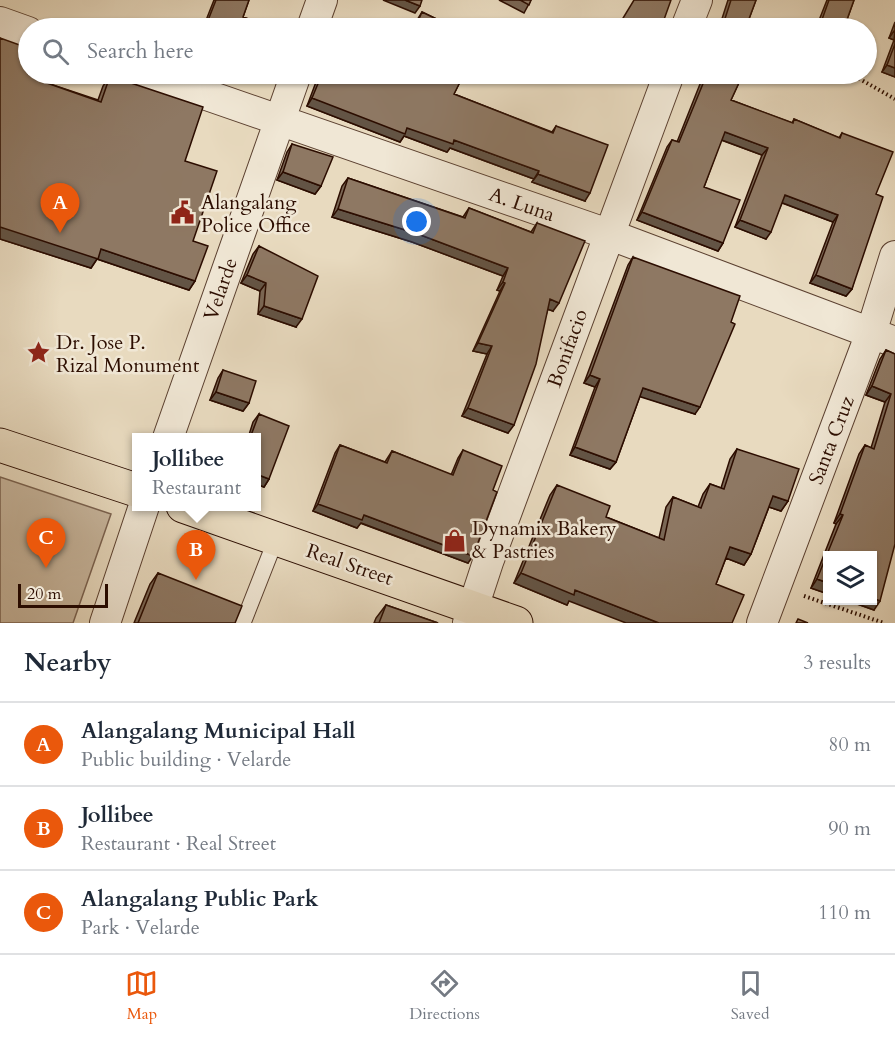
<!DOCTYPE html>
<meta charset="utf-8">
<style>
:root{--surface:#fff;--page:#f6f6f7;--text:#1f2937;--muted:#747a83;--line:#e0e1e3;--accent:#ea580c}
body{margin:0;font-family:Cardo,serif;background:var(--page);color:var(--text)}
.controls{position:absolute;right:18px;bottom:18px;display:grid;overflow:hidden;border-radius:0px;box-shadow:0 2px 4px #0004}
.controls button{width:54px;height:54px;display:grid;place-items:center;padding:0;border:0;border-bottom:2px solid var(--line);background:var(--surface);color:var(--text);font:30px sans-serif}
.scale{position:absolute;left:18px;bottom:15px;width:90px;box-sizing:border-box;padding-left:6px;border:3px solid #2c0d00;border-top:0;font-size:16px;line-height:21px;white-space:nowrap;color:#2c0d00;-webkit-text-stroke:4px #f0e7d5;paint-order:stroke}
.you{position:absolute;left:417px;top:222px;width:21px;height:21px;margin:-15px;border:4px solid #fff;border-radius:50%;background:#1a73e8;box-shadow:0 0 0 9px #1a73e833}
.badge{display:grid;place-items:center;width:39px;height:39px;border-radius:50%;background:var(--accent);color:#fff;font-size:20px;font-weight:700}
.pin{position:absolute;translate:-50% -50px;filter:drop-shadow(0 2px 3px #0008)}
.pin::after{content:'';position:absolute;top:32px;width:21px;height:18px;background:inherit;clip-path:polygon(0 0,100% 0,50% 100%)}
.popup{position:absolute;left:132px;top:433px;width:129px;height:78px;box-sizing:border-box;display:grid;place-content:center;border-radius:0px;background:var(--surface);filter:drop-shadow(0 2px 4px #0005);font-size:20px;white-space:nowrap;color:var(--muted)}
.popup b{font-size:22px;color:var(--text)}
.popup::after{content:'';position:absolute;left:50%;top:100%;margin-left:-12px;border:12px solid transparent;border-top-color:var(--surface)}
.list{margin:0;padding:0;list-style:none}
h2{display:flex;justify-content:space-between;align-items:center;height:78px;margin:0;padding:0 24px;font-size:26px}
h2 small{font-size:20px;font-weight:400;color:var(--muted)}
.list li{display:grid;grid-template-columns:39px 1fr auto;gap:18px;align-items:center;box-sizing:border-box;height:84px;padding:0 24px;border-top:2px solid var(--line)}
.list b{display:block;font-size:22px;white-space:nowrap}
.list p{margin:0;font-size:20px;white-space:nowrap;color:var(--muted)}
.list em{font-size:20px;font-style:normal;color:var(--muted)}
.icon{flex:none;width:33px;height:33px;fill:none;stroke:currentColor;stroke-width:2;stroke-linecap:round;stroke-linejoin:round}
.map{position:relative;flex:none;width:895px;height:623px;overflow:hidden}
.search{position:absolute;background:var(--surface);box-shadow:0 2px 4px #0004;left:18px;right:18px;top:18px;height:66px;display:flex;align-items:center;gap:15px;box-sizing:border-box;padding:0 21px;border-radius:33px;color:var(--muted);font-size:22px}
.sheet{height:330px;background:var(--surface)}
nav{display:flex;justify-content:space-around;align-items:center;box-sizing:border-box;height:84px;border-top:2px solid var(--line);background:var(--surface);font-size:16px;color:var(--muted)}
nav a{display:grid;justify-items:center;gap:3px}
nav .on{color:var(--accent)}
.map>svg:first-child{display:block}
.green{fill:#c8b79f;stroke:#7a6250;stroke-width:1.5}
.lines{fill:none;stroke-linecap:round;stroke-linejoin:round}
.service-casing{stroke:#5b4030;stroke-width:17}
.minor-casing{stroke:#5b4030;stroke-width:32}
.trunk-casing{stroke:#2c0d00;stroke-width:35}
.path{stroke:#2c0d00;stroke-width:4;stroke-dasharray:1.5 3;stroke-linecap:butt}
.service{stroke:#f0e7d5;stroke-width:15}
.minor{stroke:#f0e7d5;stroke-width:30}
.trunk{stroke:#e8dabf;stroke-width:33}
.wall{fill:#7a6755;stroke:#2c0d00;stroke-width:1.5}
.shaded-wall{fill:#635445;stroke:#2c0d00;stroke-width:1.5}
.building{fill:#8e7863;stroke:#2c0d00;stroke-width:1.5}
.labels{text-anchor:middle;stroke-width:5;stroke-linejoin:round;paint-order:stroke}
.poi-label{font-size:20px;fill:#2c0d00;stroke:#f0e7d5;text-anchor:start}
.street-label{font-size:20px;fill:#2c0d00;stroke:#f0e7d5}
</style>
<div class="map">
<svg width="895" height="623" viewBox="0 0 895 623">
<rect width="100%" height="100%" fill="#e8dabf"/>
<filter id="stains"><feTurbulence type="fractalNoise" baseFrequency=".00333" numOctaves="4"/><feColorMatrix values="0 0 0 0 .2 0 0 0 0 .09 0 0 0 0 .02 0 0 0 .5 -.17"/></filter>
<radialGradient id="worn" r=".72"><stop offset=".6" stop-color="#630" stop-opacity="0"/><stop offset="1" stop-color="#630" stop-opacity=".3"/></radialGradient>
<!-- green -->
<path class="green" d="M 0,477 L 111,514 L 73,623 L 0,623 Z"/>
<g class="lines">
<defs>
<path id="service" d="M 243,623 L 276,539"/>
<path id="minor" d="M 0,22 L 28,32
M 312,28 L 322,0
M 686,28 L 697,0
M 146,74 L 608,234 L 895,342
M 168,438 L 296,74
M 105,623 L 144,506
M 468,623 L 488,562 L 669,74
M 762,623 L 871,333 L 895,256"/>
<path id="trunk" d="M 0,445 L 136,490
M 183,506 L 516,623"/>
</defs>
<!-- service casing -->
<use href="#service" class="service-casing"/>
<!-- minor casing -->
<use href="#minor" class="minor-casing"/>
<!-- trunk casing -->
<use href="#trunk" class="trunk-casing"/>
<!-- path -->
<path class="path" d="M 851,74 L 895,99
M 804,596 L 884,623"/>
<!-- service -->
<use href="#service" class="service"/>
<!-- minor -->
<use href="#minor" class="minor"/>
<!-- trunk -->
<use href="#trunk" class="trunk"/>
</g>
<!-- wall -->
<path class="wall" d="M 214,0 L 249,0 L 243,17 L 273,28 L 203,28 Z
M 499,0 L 531,0 L 524,13 Z
M 728,0 L 756,0 L 746,27 L 749,28 L 719,28 Z
M 827,0 L 854,0 L 844,28 L 816,28 Z
M 422,12 L 455,28 L 413,28 L 417,20 Z
M 895,22 L 895,77 L 882,72 L 894,40 L 889,38 Z
M 0,38 L 44,82 L 98,100 L 103,86 L 110,76 L 185,161 L 193,241 L 195,281 L 189,290 L 97,259 L 91,268 L 0,239 Z
M 319,74 L 380,74 L 390,77 L 392,74 L 464,74 L 454,94 L 552,132 L 556,126 L 585,201 L 532,182 L 534,179 L 450,148 L 447,152 L 404,136 L 400,142 L 307,106 Z
M 704,74 L 743,74 L 731,100 L 792,123 L 794,119 L 839,138 L 842,133 L 876,194 L 852,289 L 846,296 L 810,283 L 833,222 L 782,203 L 766,239 L 735,227 L 762,155 L 721,140 L 704,187 L 723,243 L 718,251 L 637,220 L 667,147 L 672,140 L 677,142 Z
M 292,144 L 321,186 L 315,194 L 277,180 L 287,152 Z
M 348,178 L 463,217 L 469,208 L 531,232 L 537,223 L 553,311 L 548,309 L 508,433 L 462,416 L 487,354 L 473,351 L 500,291 L 497,290 L 503,276 L 412,242 L 332,217 L 342,186 Z
M 259,246 L 296,327 L 258,314 L 260,291 L 241,283 L 253,254 Z
M 633,257 L 695,414 L 640,396 L 616,462 L 610,469 L 570,455 L 595,387 L 584,383 L 628,265 Z
M 886,350 L 895,354 L 874,610 L 811,588 L 836,524 L 834,523 L 859,454 L 865,445 L 871,448 L 885,402 L 866,395 L 880,359 Z
M 223,370 L 249,403 L 243,411 L 210,400 L 218,378 Z
M 259,414 L 269,479 L 264,487 L 256,484 L 256,438 L 248,438 L 253,422 Z
M 340,445 L 385,462 L 392,451 L 451,475 L 458,458 L 463,450 L 493,490 L 468,563 L 360,523 L 357,528 L 313,511 L 335,453 Z
M 737,449 L 788,501 L 781,511 L 769,507 L 751,554 L 744,565 L 726,558 L 716,584 L 569,601 L 567,605 L 514,583 L 550,495 L 557,485 L 606,517 L 659,538 L 666,507 L 673,497 L 698,507 L 703,494 L 710,484 L 721,488 L 730,459 Z
M 158,573 L 235,623 L 134,623 L 150,584 Z
M 386,605 L 438,623 L 374,623 L 376,618 Z"/>
<!-- shaded-wall -->
<path class="shaded-wall" d="M 383,0 L 405,0 L 420,6 L 415,13 Z
M 894,31 L 895,31 L 894,40 L 889,38 Z
M 887,65 L 895,68 L 895,77 L 882,72 Z
M 237,74 L 257,74 L 253,79 Z
M 312,98 L 407,128 L 454,140 L 539,171 L 534,179 L 450,148 L 447,152 L 404,136 L 400,142 L 307,106 Z
M 725,132 L 768,148 L 762,155 L 719,139 Z
M 283,172 L 321,186 L 315,194 L 277,180 Z
M 538,174 L 590,193 L 585,201 L 532,182 Z
M 785,195 L 838,215 L 833,222 L 780,202 Z
M 338,209 L 418,234 L 508,268 L 503,276 L 412,242 L 332,217 Z
M 642,212 L 723,243 L 718,251 L 637,220 Z
M 740,220 L 771,232 L 766,239 L 735,227 Z
M 0,227 L 101,249 L 195,281 L 189,290 L 97,259 L 91,268 L 0,239 Z
M 247,275 L 266,283 L 260,291 L 241,283 Z
M 816,275 L 852,289 L 846,296 L 810,283 Z
M 503,282 L 505,283 L 500,291 L 497,290 Z
M 550,299 L 559,303 L 553,311 L 544,308 Z
M 264,306 L 302,319 L 296,327 L 258,314 Z
M 478,343 L 492,346 L 487,354 L 473,351 Z
M 590,375 L 600,379 L 595,387 L 584,383 Z
M 872,386 L 891,394 L 885,402 L 866,395 Z
M 643,388 L 700,407 L 695,414 L 638,396 Z
M 216,392 L 249,403 L 243,411 L 210,400 Z
M 468,408 L 514,425 L 508,433 L 462,416 Z
M 575,447 L 616,462 L 610,469 L 570,455 Z
M 256,474 L 269,479 L 264,487 L 256,484 Z
M 773,496 L 788,501 L 781,511 L 766,506 Z
M 318,504 L 364,515 L 473,556 L 468,563 L 361,523 L 357,528 L 313,511 Z
M 840,514 L 843,515 L 836,524 L 834,523 Z
M 730,547 L 751,554 L 744,565 L 723,557 Z
M 521,573 L 575,590 L 659,623 L 626,623 L 569,601 L 567,605 L 514,583 Z
M 817,579 L 828,583 L 828,594 L 811,588 Z
M 873,598 L 880,601 L 874,610 L 847,600 L 873,600 Z"/>
<!-- building -->
<path class="building" d="M 216,0 L 249,0 L 243,17 L 274,28 L 205,28 Z
M 405,0 L 422,0 L 420,6 Z
M 520,0 L 531,0 L 529,5 Z
M 634,0 L 671,0 L 661,28 L 617,28 Z
M 731,0 L 756,0 L 746,27 L 749,28 L 722,28 Z
M 829,0 L 854,0 L 844,28 L 819,28 Z
M 422,12 L 455,28 L 415,28 Z
M 0,38 L 28,48 L 28,74 L 47,74 L 44,82 L 101,102 L 110,76 L 203,107 L 185,161 L 217,171 L 193,241 L 208,246 L 195,281 L 101,249 L 98,259 L 0,227 Z
M 895,44 L 895,68 L 887,65 Z
M 322,74 L 380,74 L 392,78 L 394,74 L 464,74 L 454,94 L 553,133 L 556,126 L 608,145 L 590,193 L 538,174 L 539,171 L 454,140 L 453,144 L 407,128 L 405,134 L 312,98 Z
M 707,74 L 743,74 L 731,100 L 793,123 L 794,119 L 840,138 L 842,133 L 893,152 L 876,194 L 883,197 L 852,289 L 816,275 L 838,215 L 785,195 L 771,232 L 740,220 L 768,148 L 725,132 L 704,187 L 740,200 L 723,243 L 642,212 L 672,140 L 679,142 Z
M 292,144 L 333,157 L 321,186 L 283,172 Z
M 348,178 L 465,218 L 469,208 L 533,233 L 537,223 L 585,241 L 559,303 L 550,299 L 536,364 L 514,425 L 468,408 L 492,346 L 478,343 L 505,283 L 503,282 L 508,268 L 418,234 L 338,209 Z
M 259,246 L 318,276 L 302,319 L 264,306 L 266,283 L 247,275 Z
M 633,257 L 740,296 L 731,322 L 735,324 L 700,407 L 643,388 L 616,462 L 575,447 L 600,379 L 590,375 Z
M 886,350 L 895,354 L 895,544 L 880,601 L 873,598 L 873,555 L 828,555 L 828,583 L 817,579 L 843,515 L 840,514 L 865,445 L 874,449 L 891,394 L 872,386 Z
M 223,370 L 256,381 L 249,403 L 216,392 Z
M 259,414 L 289,426 L 269,479 L 256,474 L 256,438 L 250,438 Z
M 340,445 L 387,463 L 392,451 L 453,475 L 463,450 L 502,466 L 493,490 L 497,492 L 473,556 L 364,515 L 362,520 L 318,504 Z
M 737,449 L 799,469 L 788,501 L 773,496 L 751,554 L 730,547 L 716,584 L 744,595 L 732,623 L 659,623 L 575,590 L 574,595 L 521,573 L 557,485 L 610,506 L 606,517 L 664,540 L 673,497 L 701,508 L 710,484 L 724,489 Z
M 158,573 L 242,606 L 235,623 L 138,623 Z
M 386,605 L 438,623 L 379,623 Z
M 798,619 L 808,623 L 796,623 Z"/>
<!-- icons -->
<defs>
<symbol id="civic-bare" viewBox="-9 -9 18 18"><path d="M-.6-6.5H3V-4.5H.6V-3L4-1V1h2V6H-6V1h2V-1L-.6-3ZM-1.2 2.5V6h2.4V2.5Z" fill="#8f2418" stroke="#f0e7d5" stroke-width="2.5" paint-order="stroke"/></symbol>
<symbol id="sight-bare" viewBox="-9 -9 18 18"><path d="M0-6L1.8-2.2L6-1.7L2.9 1.2L3.7 5.4L0 3.3L-3.7 5.4L-2.9 1.2L-6-1.7L-1.8-2.2Z" fill="#8f2418" stroke="#f0e7d5" stroke-width="2.5" paint-order="stroke"/></symbol>
<symbol id="shop-bare" viewBox="-9 -9 18 18"><path d="M-5-2.5h2.3a2.7 3.5 0 0 1 5.4 0H5L5.5 6h-11ZM-1.5-2.5h3a1.5 2.3 0 0 0-3 0Z" fill="#8f2418" stroke="#f0e7d5" stroke-width="2.5" paint-order="stroke"/></symbol>
</defs>
<g fill-rule="evenodd">
<use href="#civic-bare" x="166" y="196" width="33" height="33"/>
<use href="#sight-bare" x="22" y="336" width="33" height="33"/>
<use href="#shop-bare" x="438" y="524" width="33" height="33"/>
</g>
<g class="labels">
<!-- poi labels -->
<g class="poi-label">
<text x="201" y="209">Alangalang<tspan x="201" dy="23">Police Office</tspan></text>
<text x="56" y="349">Dr. Jose P.<tspan x="56" dy="23">Rizal Monument</tspan></text>
<text x="472" y="535">Dynamix Bakery<tspan x="472" dy="23">&amp; Pastries</tspan></text>
</g>
<!-- street labels -->
<g class="street-label">
<text transform="translate(522 204) rotate(19)" y="7">A. Luna</text>
<text transform="translate(220 289) rotate(-71)" y="7">Velarde</text>
<text transform="translate(567 348) rotate(-70)" y="7">Bonifacio</text>
<text transform="translate(831 440) rotate(-69)" y="7">Santa Cruz</text>
<text transform="translate(350 564) rotate(19)" y="7">Real Street</text>
</g>
</g>
<rect width="100%" height="100%" filter="url(#stains)"/>
<rect width="100%" height="100%" fill="url(#worn)"/>
</svg>
<div class="controls">
<button><svg class="icon" aria-label="layers" viewBox="0 0 24 24"><path d="M12 4l9 5-9 5-9-5zM3 14l9 5 9-5"/></svg></button>
</div>
<div class="scale">20 m</div>
<div class="you"></div>
<div class="pin badge" style="left:60px;top:233px">A</div>
<div class="pin badge" style="left:196px;top:580px">B</div>
<div class="popup"><b>Jollibee</b>Restaurant</div>
<div class="pin badge" style="left:46px;top:568px">C</div>
<div class="search"><svg class="icon" aria-label="search" viewBox="0 0 24 24"><circle cx="10" cy="10" r="6"/><path d="M15 15l6 6"/></svg>Search here</div>
</div>
<section class="sheet">
<h2>Nearby<small>3 results</small></h2>
<ul class="list">
<li><span class="badge">A</span><div><b>Alangalang Municipal Hall</b><p>Public building · Velarde</p></div><em>80 m</em></li>
<li><span class="badge">B</span><div><b>Jollibee</b><p>Restaurant · Real Street</p></div><em>90 m</em></li>
<li><span class="badge">C</span><div><b>Alangalang Public Park</b><p>Park · Velarde</p></div><em>110 m</em></li>
</ul>
</section>
<nav>
<a class="on"><svg class="icon" aria-label="map" viewBox="0 0 24 24"><path d="M3 6l6-2 6 2 6-2v14l-6 2-6-2-6 2zM9 4v14M15 6v14"/></svg>Map</a>
<a><svg class="icon" aria-label="directions" viewBox="0 0 24 24"><path d="M12 3l9 9-9 9-9-9zM9 14v-3h6M13 9l2 2-2 2"/></svg>Directions</a>
<a><svg class="icon" aria-label="saved" viewBox="0 0 24 24"><path d="M7 4h10v16l-5-4-5 4z"/></svg>Saved</a>
</nav>
